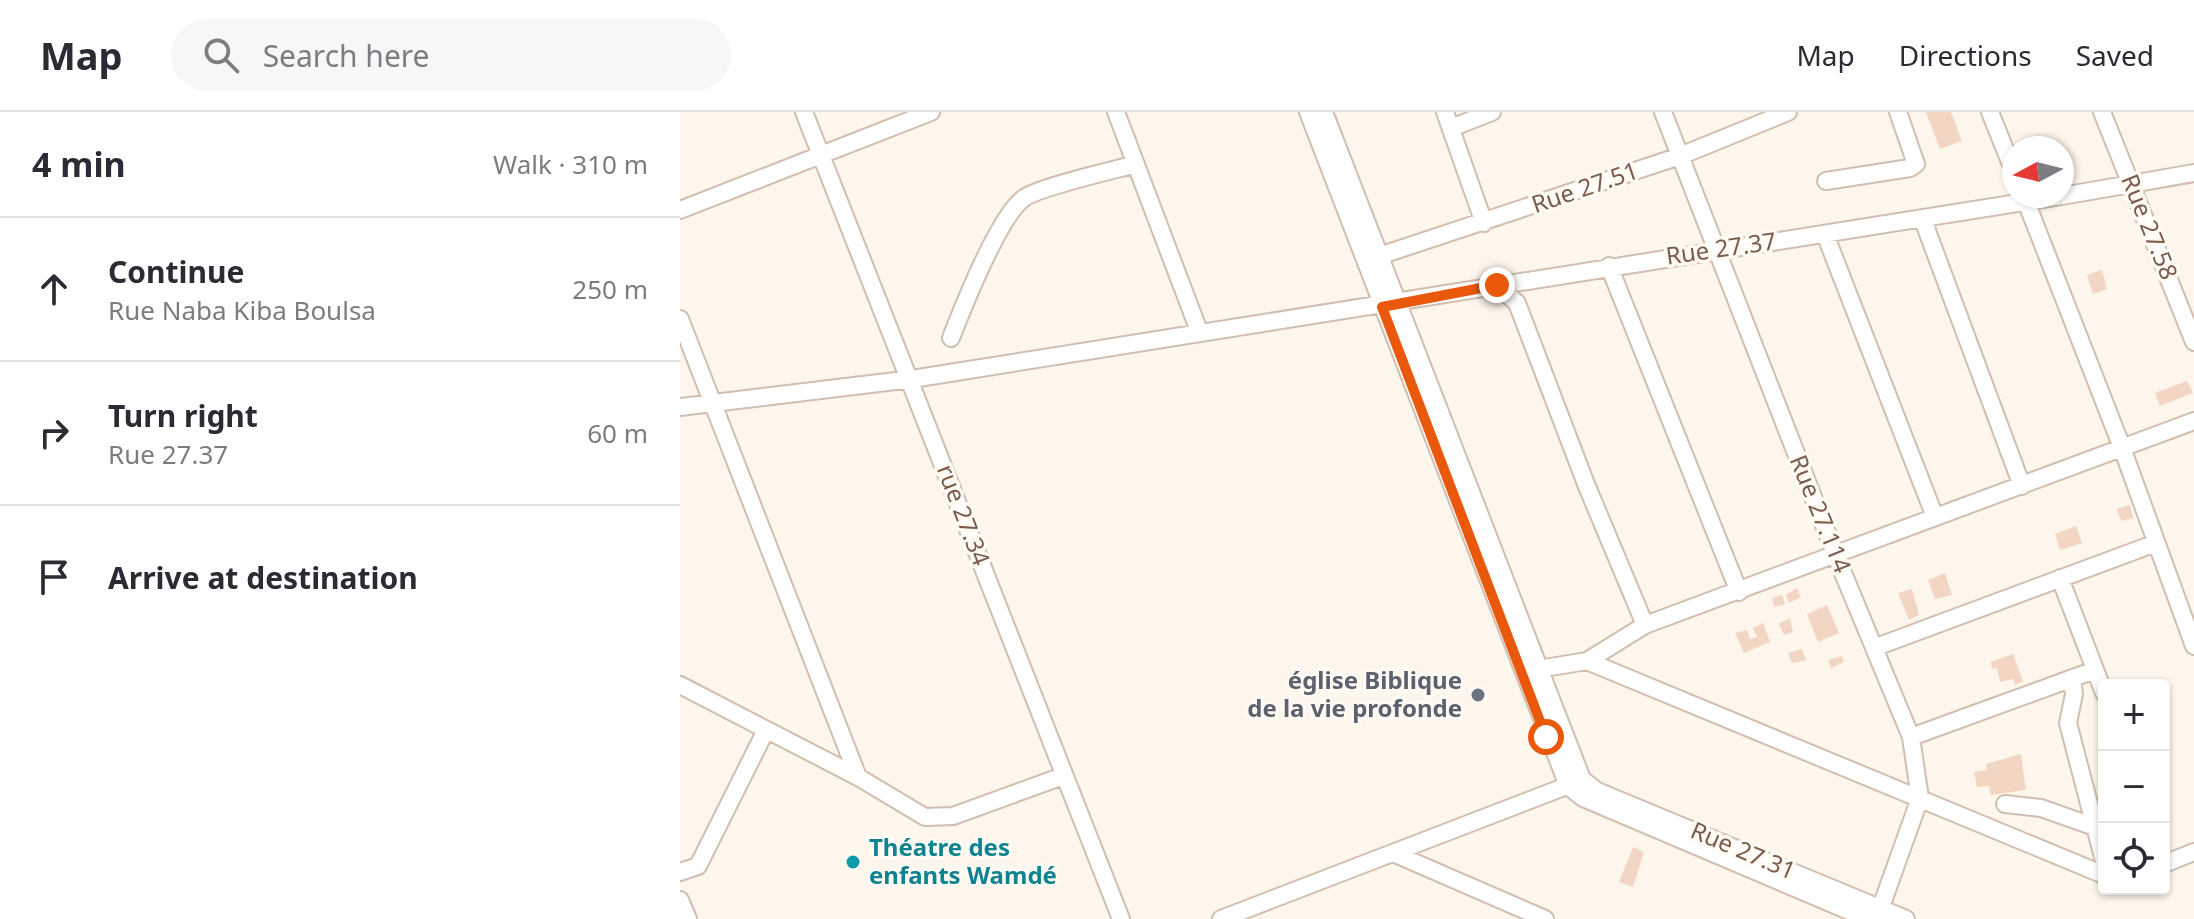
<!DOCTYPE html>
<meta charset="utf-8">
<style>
:root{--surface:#fff;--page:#f7f7f7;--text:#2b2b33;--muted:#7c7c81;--line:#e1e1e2}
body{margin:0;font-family:"Noto Sans",sans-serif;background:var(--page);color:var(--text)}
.controls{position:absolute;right:24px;bottom:24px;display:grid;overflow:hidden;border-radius:8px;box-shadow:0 2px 6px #0004}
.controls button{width:72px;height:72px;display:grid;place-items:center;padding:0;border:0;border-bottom:2px solid var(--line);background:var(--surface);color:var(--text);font:40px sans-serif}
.compass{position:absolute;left:1322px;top:24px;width:72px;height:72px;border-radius:50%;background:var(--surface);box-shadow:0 2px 6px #0004;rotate:263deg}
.stop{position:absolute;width:24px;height:24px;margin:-18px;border:6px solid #ea580c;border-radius:50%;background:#fff}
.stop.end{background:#ea580c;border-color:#fff;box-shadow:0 2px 8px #0008}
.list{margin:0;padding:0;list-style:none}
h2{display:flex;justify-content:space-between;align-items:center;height:104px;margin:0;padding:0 32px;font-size:34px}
h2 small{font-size:26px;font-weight:400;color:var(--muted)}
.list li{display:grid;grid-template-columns:52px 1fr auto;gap:24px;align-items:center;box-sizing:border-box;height:144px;padding:0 32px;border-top:2px solid var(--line)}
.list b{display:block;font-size:30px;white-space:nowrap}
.list p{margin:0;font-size:26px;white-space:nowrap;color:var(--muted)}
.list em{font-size:26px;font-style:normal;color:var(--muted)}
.icon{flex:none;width:44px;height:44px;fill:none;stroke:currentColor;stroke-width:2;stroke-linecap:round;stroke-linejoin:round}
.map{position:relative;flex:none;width:1514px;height:807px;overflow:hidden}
header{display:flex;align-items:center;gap:48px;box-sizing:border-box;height:112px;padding:0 40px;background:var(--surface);border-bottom:2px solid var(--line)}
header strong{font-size:38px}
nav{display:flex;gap:44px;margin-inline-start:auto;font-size:28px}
.search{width:560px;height:72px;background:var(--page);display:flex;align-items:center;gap:20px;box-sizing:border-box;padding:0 28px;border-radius:44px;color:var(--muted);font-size:30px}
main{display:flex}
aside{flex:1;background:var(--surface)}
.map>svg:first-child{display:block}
.building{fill:#f3d5c3}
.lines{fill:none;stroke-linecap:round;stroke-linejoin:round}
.minor-casing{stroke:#d1beb0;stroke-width:20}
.minor{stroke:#fff;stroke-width:16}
.route{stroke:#ea580c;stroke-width:10}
.worship-dot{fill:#6b7280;stroke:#fffaf3;stroke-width:3}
.culture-dot{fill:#0f9aa8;stroke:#fffaf3;stroke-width:3}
.labels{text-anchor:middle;stroke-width:7;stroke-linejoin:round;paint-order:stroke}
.street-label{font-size:24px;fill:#7a5c4d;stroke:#fffaf3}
.worship-label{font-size:24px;font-weight:bold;fill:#5b616d;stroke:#fffaf3;text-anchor:end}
.culture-label{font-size:24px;font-weight:bold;fill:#0d838f;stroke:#fffaf3;text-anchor:start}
</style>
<header>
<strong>Map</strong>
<div class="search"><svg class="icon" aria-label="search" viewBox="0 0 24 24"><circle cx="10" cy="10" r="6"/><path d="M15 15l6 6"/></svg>Search here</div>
<nav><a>Map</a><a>Directions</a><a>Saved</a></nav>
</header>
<main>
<aside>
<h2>4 min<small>Walk · 310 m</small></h2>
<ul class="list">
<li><svg class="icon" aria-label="ahead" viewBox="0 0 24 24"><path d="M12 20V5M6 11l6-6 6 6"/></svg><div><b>Continue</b><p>Rue Naba Kiba Boulsa</p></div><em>250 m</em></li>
<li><svg class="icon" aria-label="right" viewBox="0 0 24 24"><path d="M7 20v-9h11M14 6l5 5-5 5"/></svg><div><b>Turn right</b><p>Rue 27.37</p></div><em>60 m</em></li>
<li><svg class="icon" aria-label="arrive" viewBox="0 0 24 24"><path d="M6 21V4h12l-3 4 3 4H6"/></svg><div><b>Arrive at destination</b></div></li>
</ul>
</aside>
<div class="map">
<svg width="1514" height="807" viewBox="0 0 1514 807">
<rect width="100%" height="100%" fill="#fdf6ec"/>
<!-- building -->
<path class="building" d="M 1246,0 L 1271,0 L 1282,29 L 1260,37 Z
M 1422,158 L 1427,177 L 1413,182 L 1407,163 Z
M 1507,269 L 1513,281 L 1480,294 L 1475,281 Z
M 1450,393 L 1453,406 L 1442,409 L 1436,397 Z
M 1396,414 L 1402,431 L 1380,438 L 1375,422 Z
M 1265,461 L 1272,483 L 1255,487 L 1248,468 Z
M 1117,476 L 1121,485 L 1109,491 L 1106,483 Z
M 1232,477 L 1239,503 L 1229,508 L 1218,481 Z
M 1102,483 L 1105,492 L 1094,495 L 1092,486 Z
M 1147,493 L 1159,521 L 1138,530 L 1127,502 Z
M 1110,506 L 1113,520 L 1104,523 L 1099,512 Z
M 1083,511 L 1090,530 L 1064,541 L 1055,521 L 1067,518 L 1070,527 L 1077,525 L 1073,516 Z
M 1122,537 L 1126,548 L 1112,551 L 1108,541 Z
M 1333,542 L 1343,569 L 1335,573 L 1333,567 L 1320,570 L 1317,556 L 1313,557 L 1310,550 Z
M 1162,544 L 1164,550 L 1151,556 L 1148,548 Z
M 1341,642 L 1346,678 L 1311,683 L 1309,674 L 1297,675 L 1294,660 L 1307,658 L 1306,652 Z
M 953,735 L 964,740 L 953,775 L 939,770 Z"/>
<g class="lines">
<defs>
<path id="minor" d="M 124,0 L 441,807
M 436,0 L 519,219
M 628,0 L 888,674 L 903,686 L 1188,807
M 644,0 L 902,667 L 917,679 L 1226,807
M 765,0 L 804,111
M 983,0 L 1156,444 L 1231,625 L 1240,686 L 1197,806
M 1310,0 L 1334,60
M 1422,0 L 1514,230
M 771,16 L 812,0
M 1146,69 L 1230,56 L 1236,52 L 1218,0
M 1344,84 L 1441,333 L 1514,534
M 1382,84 L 1514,61
M 0,98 L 251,0
M 1243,108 L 1342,374
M 1145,122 L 1255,405
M 699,144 L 1000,44 L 1108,0
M 929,154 L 1059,480
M 817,173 L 837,191 L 906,372 L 965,513
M 0,207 L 178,665
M 271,226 C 283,195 319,104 344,86 C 359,75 434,58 456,52
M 0,295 L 232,267 L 1381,84
M 1380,466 L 1424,581
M 1196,535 L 1476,431
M 907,549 L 1424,763
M 858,557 L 907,549 L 965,513 L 1514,309
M 1392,566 L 1394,582 L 1388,611 L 1424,749
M 0,573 L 178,665 L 245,705 L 273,704 L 383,664
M 1231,625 L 1415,558
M 1325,692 L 1361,696 L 1415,715
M 713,741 L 865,807
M 1484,752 L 1514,740
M 0,760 L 18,754 L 86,618
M 0,788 L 8,807
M 541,807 L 897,670"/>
</defs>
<!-- minor casing -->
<use href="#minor" class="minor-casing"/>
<!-- minor -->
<use href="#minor" class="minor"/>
</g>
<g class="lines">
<!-- route -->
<path class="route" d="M 817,173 L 702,195 L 866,625"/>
</g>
<!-- markers -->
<circle class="worship-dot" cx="798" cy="583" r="8"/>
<circle class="culture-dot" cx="173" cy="750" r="8"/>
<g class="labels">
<!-- street labels -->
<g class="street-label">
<text transform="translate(905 76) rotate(-19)" y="8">Rue 27.51</text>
<text transform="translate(1469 115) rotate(68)" y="8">Rue 27.58</text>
<text transform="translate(1041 137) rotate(-8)" y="8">Rue 27.37</text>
<text transform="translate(1140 402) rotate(68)" y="8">Rue 27.114</text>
<text transform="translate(283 403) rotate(69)" y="8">rue 27.34</text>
<text transform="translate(1063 739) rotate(23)" y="8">Rue 27.31</text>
</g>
<!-- worship labels -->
<g class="worship-label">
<text x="782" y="577">église Biblique<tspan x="782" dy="28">de la vie profonde</tspan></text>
</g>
<!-- culture labels -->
<g class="culture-label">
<text x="189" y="744">Théatre des<tspan x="189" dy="28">enfants Wamdé</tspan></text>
</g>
</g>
</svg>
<div class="controls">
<button>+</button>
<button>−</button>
<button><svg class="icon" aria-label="locate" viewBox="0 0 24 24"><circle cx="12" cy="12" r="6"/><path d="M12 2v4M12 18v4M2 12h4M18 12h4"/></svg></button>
</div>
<svg class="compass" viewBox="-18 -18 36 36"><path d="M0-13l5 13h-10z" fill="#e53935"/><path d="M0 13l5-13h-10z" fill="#7c7c81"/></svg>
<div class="stop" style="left:866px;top:625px"></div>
<div class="stop end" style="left:817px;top:173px"></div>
</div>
</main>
